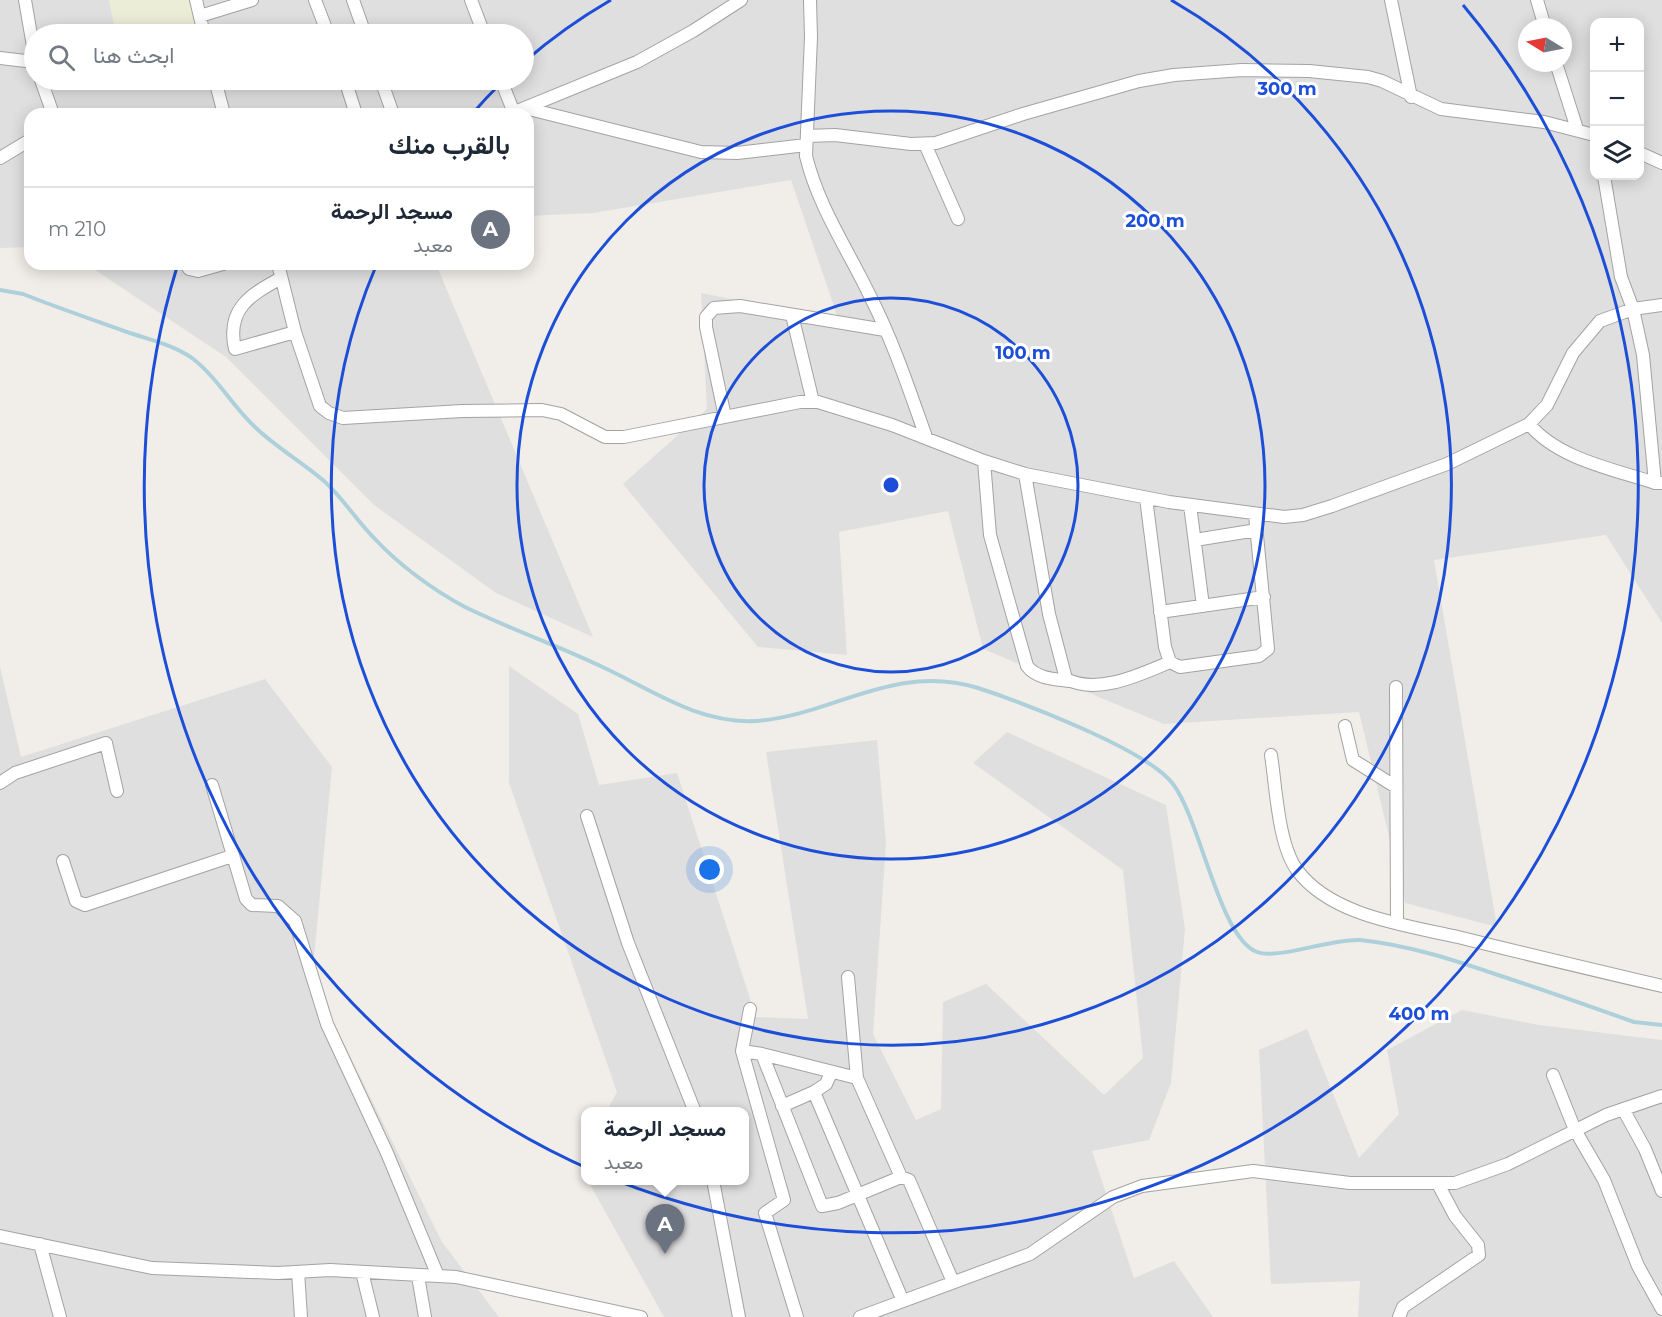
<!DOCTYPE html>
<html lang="ar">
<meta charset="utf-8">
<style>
:root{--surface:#fff;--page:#f2f2f3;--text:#1f2937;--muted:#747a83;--line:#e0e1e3;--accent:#1a73e8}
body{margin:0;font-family:Montserrat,Vazirmatn,sans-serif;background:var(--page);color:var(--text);direction:rtl}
.controls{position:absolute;right:18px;top:18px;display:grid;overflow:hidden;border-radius:12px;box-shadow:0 3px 15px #0003}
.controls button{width:54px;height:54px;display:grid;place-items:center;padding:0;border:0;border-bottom:2px solid var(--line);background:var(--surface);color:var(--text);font:30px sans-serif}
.compass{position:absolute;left:1518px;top:18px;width:54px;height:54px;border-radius:50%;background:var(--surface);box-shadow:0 3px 15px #0003;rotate:280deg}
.you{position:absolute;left:710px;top:870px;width:21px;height:21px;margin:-15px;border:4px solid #fff;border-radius:50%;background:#1a73e8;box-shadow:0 0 0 9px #1a73e833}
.badge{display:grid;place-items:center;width:39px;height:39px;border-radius:50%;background:var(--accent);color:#fff;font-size:20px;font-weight:700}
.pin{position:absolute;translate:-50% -50px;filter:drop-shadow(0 2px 3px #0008)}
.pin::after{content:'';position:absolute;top:32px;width:21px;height:18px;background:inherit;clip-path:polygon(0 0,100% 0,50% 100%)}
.popup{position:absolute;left:581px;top:1107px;width:168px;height:78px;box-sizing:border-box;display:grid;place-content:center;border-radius:12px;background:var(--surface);filter:drop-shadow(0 2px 4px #0005);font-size:20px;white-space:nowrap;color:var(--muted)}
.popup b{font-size:22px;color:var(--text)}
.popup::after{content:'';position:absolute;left:50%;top:100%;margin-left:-12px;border:12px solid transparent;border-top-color:var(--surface)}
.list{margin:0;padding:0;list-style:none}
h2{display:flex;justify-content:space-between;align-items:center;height:78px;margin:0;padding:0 24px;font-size:26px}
h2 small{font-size:20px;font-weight:400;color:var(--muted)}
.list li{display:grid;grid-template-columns:39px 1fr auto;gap:18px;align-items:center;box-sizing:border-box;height:84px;padding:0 24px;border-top:2px solid var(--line)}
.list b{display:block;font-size:22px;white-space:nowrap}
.list p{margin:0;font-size:20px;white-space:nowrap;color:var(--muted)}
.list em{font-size:20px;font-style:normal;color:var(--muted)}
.icon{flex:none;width:33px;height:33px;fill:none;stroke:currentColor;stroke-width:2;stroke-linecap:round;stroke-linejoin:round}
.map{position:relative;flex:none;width:1662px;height:1317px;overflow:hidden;direction:ltr}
.search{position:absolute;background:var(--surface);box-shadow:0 3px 15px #0003;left:24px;top:24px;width:510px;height:66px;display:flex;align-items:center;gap:15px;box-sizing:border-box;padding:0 21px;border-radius:33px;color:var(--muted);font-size:22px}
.panel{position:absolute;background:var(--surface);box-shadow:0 3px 15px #0003;left:24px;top:108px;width:510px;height:162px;border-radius:18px;direction:rtl}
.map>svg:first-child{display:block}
.residential{fill:#e0dfdf;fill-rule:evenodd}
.farmland{fill:#ecedd7}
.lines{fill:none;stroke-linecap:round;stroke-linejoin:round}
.stream{stroke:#aed0da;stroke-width:4}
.street-casing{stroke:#a3a3a3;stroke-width:14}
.street{stroke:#fff;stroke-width:12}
.ring{fill:none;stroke:#1d4ed8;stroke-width:3}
.centre{fill:#1d4ed8;stroke:#fff;stroke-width:3}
.ring-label{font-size:18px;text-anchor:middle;font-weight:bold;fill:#1d4ed8;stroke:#fff;stroke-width:6;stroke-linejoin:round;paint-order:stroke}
</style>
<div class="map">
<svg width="1662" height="1317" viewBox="0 0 1662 1317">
<rect width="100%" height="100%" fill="#f1eee9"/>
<!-- residential -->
<path class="residential" d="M 0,0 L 1662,0 L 1662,623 L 1606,535 L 1434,560 L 1497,927 L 1405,903 L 1359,712 L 1164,724 L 983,649 L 948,511 L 839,532 L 847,655 L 758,647 L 623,484 L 707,409 L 701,293 L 839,321 L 791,180 L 593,213 L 528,216 L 528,114 L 30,114 L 30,247 L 0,248 ZM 1594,22 L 1640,22 L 1640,176 L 1594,176 ZM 1527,27 L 1563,27 L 1563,63 L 1527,63 ZM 34,34 L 524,34 L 524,80 L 34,80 Z
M 86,264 L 436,264 L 593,637 L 496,593 L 374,505 L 226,357 Z
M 509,666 L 578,714 L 599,785 L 677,773 L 756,1017 L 808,1019 L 766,752 L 877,740 L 886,843 L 873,1034 L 916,1120 L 941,1109 L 943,1002 L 986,984 L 1104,1095 L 1143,1058 L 1123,870 L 973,763 L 1007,732 L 1166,805 L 1185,929 L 1171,1083 L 1149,1140 L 1092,1151 L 1134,1278 L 1174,1261 L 1213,1317 L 664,1317 L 588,1181 L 744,1180 L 744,1112 L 607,1111 L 617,1092 L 509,783 Z
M 0,667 L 21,757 L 265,679 L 332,767 L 312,979 L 442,1242 L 499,1317 L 0,1317 Z
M 1462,1010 L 1539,1025 L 1662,1040 L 1662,1317 L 1358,1317 L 1360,1281 L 1271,1284 L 1259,1050 L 1307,1029 L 1359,1158 L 1399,1114 L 1387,1050 Z"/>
<!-- farmland -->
<path class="farmland" d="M 109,0 L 189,0 L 198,34 L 162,34 L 153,29 L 116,34 Z"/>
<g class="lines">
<!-- stream -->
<path class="stream" d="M 0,290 L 23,294 C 58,308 94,320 130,333 C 151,340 173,345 192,358 C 217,377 233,407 256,428 C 277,448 302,462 324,481 C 343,498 356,520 374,538 C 399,565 433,590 465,607 C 508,628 553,644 596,664 C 648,687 696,724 755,721 C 833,716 893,662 978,688 C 1021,702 1148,750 1173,784 C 1201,821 1219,937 1257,952 C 1278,960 1332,938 1360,940 C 1408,945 1454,960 1498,975 C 1544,990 1589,1006 1634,1022 L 1662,1025"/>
<defs>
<path id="street" d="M 25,0 L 34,52
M 196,0 L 204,34
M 315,0 L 328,34
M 353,0 L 365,34
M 471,0 L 484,34
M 810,0 L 811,37 L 806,156 C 818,206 848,250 870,296 C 893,341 909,389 926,437
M 1391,0 L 1411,97
M 1537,0 L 1545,27
M 200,16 L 252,0
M 0,58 L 34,62
M 1556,63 L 1577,129
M 41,80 L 53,114
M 215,80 L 224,114
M 345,80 L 356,114
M 381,80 L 393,114
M 501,80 L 514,113
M 525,108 L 701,152 L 737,153 L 806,145
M 510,114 L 637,62 L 693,31 L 741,0
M 807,136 L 835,135 L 911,144 L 936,143 L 1023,114 L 1139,81 L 1174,75 L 1242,70 L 1309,71 L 1368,77 L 1382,81 L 1441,109 L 1544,122 L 1594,135
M 925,144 L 958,219
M 1640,153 L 1662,163
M 0,158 L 30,140
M 1604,176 L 1621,277 L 1633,309 L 1643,355 L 1655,483 L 1662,483
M 186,264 L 189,269 L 198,271 L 223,264
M 278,264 L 295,332 L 320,406 L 329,413 L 343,418 L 462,411 L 542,410 L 561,414 L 605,437 L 624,437 L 800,402 L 818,402 L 892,425 L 984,461 L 1025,474 L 1169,502 L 1284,517 L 1303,515 L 1332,506 L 1447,464 L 1529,424 L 1547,405 L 1573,353 L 1600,321 L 1633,309 L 1662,305
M 281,278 C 250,295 226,309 235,349 L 295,332
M 792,315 L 813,402
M 725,417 L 706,327 L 706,317 L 714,308 L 740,306 L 885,330
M 1529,424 C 1558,459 1613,469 1655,483
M 984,461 L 990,535 L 1027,666 C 1037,679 1055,679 1070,681
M 1025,474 L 1049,614 L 1066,679 C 1098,695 1139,675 1170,662
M 1146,498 L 1165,647 L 1170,662 L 1180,667 L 1259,656 L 1268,649 L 1255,515
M 1190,505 L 1203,606
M 1195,540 L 1257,530
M 1160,612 L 1264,597
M 1396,687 L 1397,922
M 1345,726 L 1353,760 L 1396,787
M 1271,755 C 1276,787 1278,844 1297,870 C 1331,916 1405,925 1458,937 C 1526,954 1594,970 1662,986
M 0,783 L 15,773 L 106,743 L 117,791
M 212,785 L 246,899 L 252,905 L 278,906 L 295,921 L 327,1024 L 387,1153 L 438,1276
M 587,816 L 628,943 L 695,1112
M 63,861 L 76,901 L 85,905 L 232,856
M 750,1009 L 742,1051 L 784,1200 L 765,1213 L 797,1317
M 742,1051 L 762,1054 L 822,1206 L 838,1203 L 901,1177 L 857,1078 L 848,977
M 762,1054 L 857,1078
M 1553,1075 L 1575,1130 L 1604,1180 L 1638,1266 L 1662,1309
M 814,1092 L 826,1084 L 831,1073
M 782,1106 L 814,1092 L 902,1299
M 1623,1109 L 1645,1149 L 1662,1191
M 901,1177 L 909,1180 L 953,1282
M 713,1180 L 739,1317
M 0,1236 L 152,1268 L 278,1273 L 330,1270 L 456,1277 L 641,1317
M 40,1244 L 60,1317
M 298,1272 L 301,1317
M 362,1272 L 373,1317
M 418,1276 L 425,1317
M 860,1317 L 1030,1254 L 1113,1197 L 1142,1186 L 1253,1171 L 1350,1183 L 1455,1183 L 1508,1164 L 1606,1115 L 1662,1096
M 1399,1317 L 1403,1307 L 1479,1255 L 1478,1245 L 1455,1216 L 1438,1184"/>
</defs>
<!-- street casing -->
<use href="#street" class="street-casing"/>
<!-- street -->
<use href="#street" class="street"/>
</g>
<!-- distance rings -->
<g class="ring">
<circle cx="891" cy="485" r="187"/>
<circle cx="891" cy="485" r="374"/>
<path d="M472 114A560 560 0 0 1 502 82M524 62A560 560 0 0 1 611 0M1171 0A560 560 0 1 1 376 266"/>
<path d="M1463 5A747 747 0 1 1 177 267"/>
</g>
<circle cx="891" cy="485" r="9" class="centre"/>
<g class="ring-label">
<text x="1287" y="95">300 m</text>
<text x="1155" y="227">200 m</text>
<text x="1023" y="359">100 m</text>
<text x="1419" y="1020">400 m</text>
</g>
</svg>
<div class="controls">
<button>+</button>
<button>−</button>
<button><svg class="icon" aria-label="layers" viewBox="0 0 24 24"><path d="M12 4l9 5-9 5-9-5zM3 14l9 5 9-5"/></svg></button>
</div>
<svg class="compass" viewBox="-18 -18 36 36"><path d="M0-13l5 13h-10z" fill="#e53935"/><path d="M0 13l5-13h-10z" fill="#747a83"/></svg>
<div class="you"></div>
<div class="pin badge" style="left:665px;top:1254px;background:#6b7280">A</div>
<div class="popup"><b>مسجد الرحمة</b>معبد</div>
<div class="search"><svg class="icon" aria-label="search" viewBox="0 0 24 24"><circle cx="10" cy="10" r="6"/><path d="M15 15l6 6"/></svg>ابحث هنا</div>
<section class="panel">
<h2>بالقرب منك<small></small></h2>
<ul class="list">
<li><span class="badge" style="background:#6b7280">A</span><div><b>مسجد الرحمة</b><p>معبد</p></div><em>210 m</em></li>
</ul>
</section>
</div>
